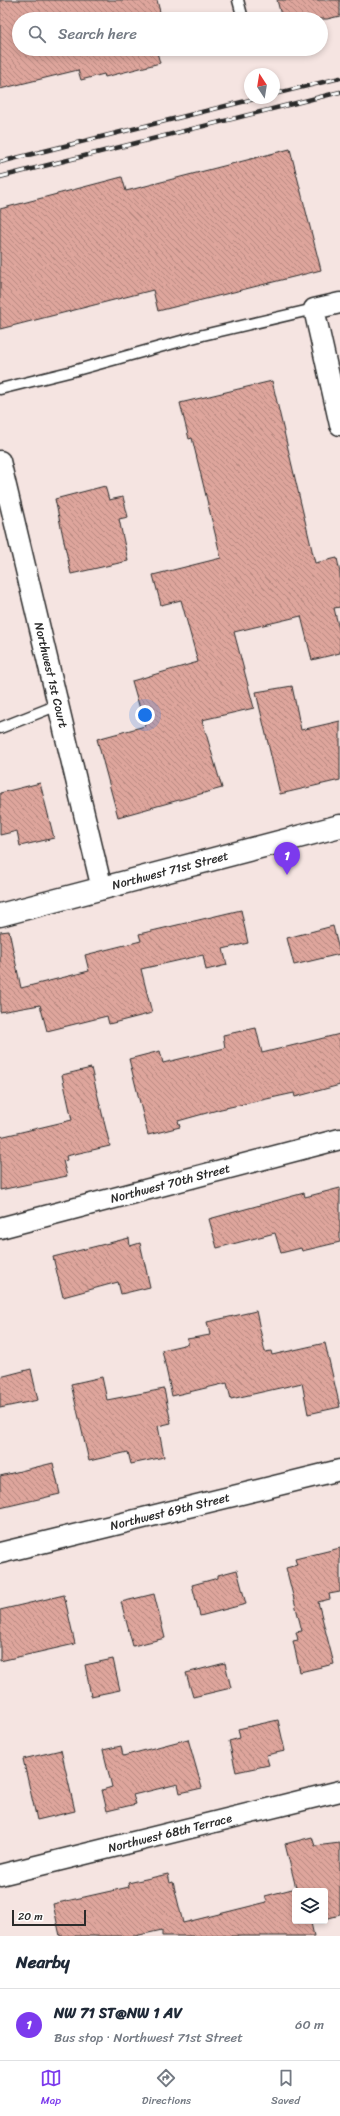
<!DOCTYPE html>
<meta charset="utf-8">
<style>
:root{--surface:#fff;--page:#f6f6f7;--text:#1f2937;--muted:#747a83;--line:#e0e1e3;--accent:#7c3aed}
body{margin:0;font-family:Sriracha,sans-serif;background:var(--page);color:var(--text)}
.controls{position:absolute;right:12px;bottom:12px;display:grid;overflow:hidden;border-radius:4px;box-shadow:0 2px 6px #0003}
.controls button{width:36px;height:36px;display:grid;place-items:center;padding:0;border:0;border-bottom:1px solid var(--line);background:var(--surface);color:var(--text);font:20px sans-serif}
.compass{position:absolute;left:244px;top:68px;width:36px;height:36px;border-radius:50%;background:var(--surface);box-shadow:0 2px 6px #0003;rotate:348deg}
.scale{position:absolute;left:12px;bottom:10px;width:74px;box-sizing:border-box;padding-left:4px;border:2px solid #2b2b2b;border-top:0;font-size:11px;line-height:14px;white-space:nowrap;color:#2b2b2b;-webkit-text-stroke:3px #fff;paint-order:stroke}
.you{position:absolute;left:145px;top:715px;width:14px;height:14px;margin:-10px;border:3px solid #fff;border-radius:50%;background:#1a73e8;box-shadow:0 0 0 6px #1a73e833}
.badge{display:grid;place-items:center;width:26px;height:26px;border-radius:50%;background:var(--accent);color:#fff;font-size:13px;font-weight:700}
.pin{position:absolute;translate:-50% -33px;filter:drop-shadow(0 1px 2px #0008)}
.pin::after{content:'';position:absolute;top:21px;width:14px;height:12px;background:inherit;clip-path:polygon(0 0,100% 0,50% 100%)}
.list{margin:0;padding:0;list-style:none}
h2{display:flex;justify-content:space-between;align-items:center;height:52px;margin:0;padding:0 16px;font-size:17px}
h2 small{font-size:13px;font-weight:400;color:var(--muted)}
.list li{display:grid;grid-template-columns:26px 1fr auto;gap:12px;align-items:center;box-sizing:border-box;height:72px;padding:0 16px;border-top:1px solid var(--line)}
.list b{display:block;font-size:15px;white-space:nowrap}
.list p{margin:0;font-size:13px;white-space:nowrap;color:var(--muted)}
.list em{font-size:13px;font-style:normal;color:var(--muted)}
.icon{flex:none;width:22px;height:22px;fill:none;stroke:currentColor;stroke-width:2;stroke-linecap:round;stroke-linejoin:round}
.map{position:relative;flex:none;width:340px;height:1936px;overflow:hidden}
.search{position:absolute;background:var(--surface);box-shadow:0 2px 6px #0003;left:12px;right:12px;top:12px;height:44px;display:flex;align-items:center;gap:10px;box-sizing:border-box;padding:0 14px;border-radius:22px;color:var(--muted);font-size:15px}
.sheet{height:124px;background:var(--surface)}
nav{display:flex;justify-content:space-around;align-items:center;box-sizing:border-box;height:56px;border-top:1px solid var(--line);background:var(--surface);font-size:11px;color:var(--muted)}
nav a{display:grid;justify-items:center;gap:2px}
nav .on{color:var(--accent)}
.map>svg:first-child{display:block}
.building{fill:url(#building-back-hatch);stroke:#2b2b2b}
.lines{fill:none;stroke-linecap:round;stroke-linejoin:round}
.lane-casing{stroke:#2b2b2b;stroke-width:13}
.street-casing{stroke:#2b2b2b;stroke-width:23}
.secondary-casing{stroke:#2b2b2b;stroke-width:25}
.lane{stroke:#fff;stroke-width:10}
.street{stroke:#fff;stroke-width:20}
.secondary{stroke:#fff;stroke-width:22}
.rail-casing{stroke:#2b2b2b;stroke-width:4.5}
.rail{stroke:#fff;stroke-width:3;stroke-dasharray:9;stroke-linecap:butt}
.labels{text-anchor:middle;stroke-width:4;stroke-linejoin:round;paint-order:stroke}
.street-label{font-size:12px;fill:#2b2b2b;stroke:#fff}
</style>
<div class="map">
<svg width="340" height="1936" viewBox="0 0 340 1936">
<defs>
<pattern id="building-back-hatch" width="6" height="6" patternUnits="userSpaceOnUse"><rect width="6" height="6" fill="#dea59c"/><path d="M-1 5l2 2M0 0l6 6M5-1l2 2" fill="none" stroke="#b4877f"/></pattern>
</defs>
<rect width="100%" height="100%" fill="#f5e4e1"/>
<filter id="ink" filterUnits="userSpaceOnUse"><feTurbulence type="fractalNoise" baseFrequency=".025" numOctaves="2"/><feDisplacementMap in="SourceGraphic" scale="8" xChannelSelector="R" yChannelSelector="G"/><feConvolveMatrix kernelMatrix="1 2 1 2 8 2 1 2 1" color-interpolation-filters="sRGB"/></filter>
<g filter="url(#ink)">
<!-- building -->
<path class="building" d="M 0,0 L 157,0 L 161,16 L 150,19 L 19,19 L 19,49 L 156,49 L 160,63 L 105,77 L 104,74 L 81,80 L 78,70 L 0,89 Z
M 277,0 L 340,0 L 340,16 L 327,19 L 282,19 Z
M 290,149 L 321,270 L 158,311 L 153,290 L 0,329 L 0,209 L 122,177 L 126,191 Z
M 272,381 L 315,563 L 337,558 L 340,573 L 340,607 L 334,608 L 340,634 L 340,653 L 312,660 L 301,616 L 234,632 L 254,708 L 202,720 L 222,788 L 118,817 L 97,739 L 145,726 L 132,681 L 198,662 L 181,600 L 161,605 L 153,575 L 221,558 L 192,438 L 189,439 L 180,403 Z
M 105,486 L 109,500 L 123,497 L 128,517 L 119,519 L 128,561 L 71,574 L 55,499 Z
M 292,686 L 301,730 L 340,721 L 340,780 L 280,794 L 256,692 Z
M 40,783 L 54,838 L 20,846 L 17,831 L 0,835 L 0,793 Z
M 241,910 L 248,943 L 223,949 L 227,965 L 206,970 L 203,955 L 141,969 L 152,1013 L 109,1024 L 107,1016 L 47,1031 L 40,1005 L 0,1012 L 0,932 L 9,931 L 21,988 L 89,971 L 85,955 L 141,941 L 139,934 Z
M 333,926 L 340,954 L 294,965 L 287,938 Z
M 256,1028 L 262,1053 L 340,1034 L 340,1085 L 295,1097 L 294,1093 L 221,1109 L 178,1121 L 180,1127 L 148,1135 L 129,1059 L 160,1051 L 163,1063 L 225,1048 L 223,1035 Z
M 91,1068 L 110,1146 L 66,1156 L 67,1160 L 63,1161 L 67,1176 L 0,1190 L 0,1137 L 72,1120 L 62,1075 Z
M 340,1188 L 340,1242 L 302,1251 L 301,1248 L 281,1253 L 275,1233 L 217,1248 L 209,1219 L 304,1193 L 305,1197 Z
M 129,1238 L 130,1246 L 140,1243 L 150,1287 L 121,1294 L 118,1282 L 63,1297 L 53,1257 Z
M 256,1311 L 265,1352 L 271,1351 L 272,1355 L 325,1343 L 340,1407 L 308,1414 L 302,1383 L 231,1399 L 227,1383 L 172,1396 L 162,1350 L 188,1344 L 187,1339 L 210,1335 L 207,1322 Z
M 31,1369 L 38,1400 L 0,1408 L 0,1377 Z
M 102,1377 L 107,1400 L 164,1389 L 171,1423 L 158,1426 L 164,1457 L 131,1464 L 128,1452 L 89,1461 L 71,1384 Z
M 53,1463 L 60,1494 L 0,1508 L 0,1476 Z
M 340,1548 L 340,1592 L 329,1594 L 330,1599 L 318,1602 L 334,1664 L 300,1672 L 293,1641 L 298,1640 L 296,1632 L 302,1631 L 286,1568 L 297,1565 L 295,1559 Z
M 237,1570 L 246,1604 L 200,1616 L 192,1585 L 218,1578 L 218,1575 Z
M 154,1594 L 165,1638 L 133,1646 L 121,1602 Z
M 64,1595 L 75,1644 L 0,1661 L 0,1610 Z
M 113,1659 L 120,1690 L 91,1696 L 85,1665 Z
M 225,1663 L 231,1688 L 193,1697 L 186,1673 Z
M 278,1720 L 285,1751 L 266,1755 L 269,1765 L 236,1772 L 229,1741 L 240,1738 L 238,1729 Z
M 188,1739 L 202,1788 L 180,1793 L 178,1784 L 133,1795 L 136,1804 L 107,1811 L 102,1790 L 112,1787 L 103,1750 L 121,1746 L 123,1756 Z
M 61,1750 L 75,1811 L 37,1820 L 23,1759 Z
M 312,1837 L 315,1846 L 340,1843 L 340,1915 L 325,1919 L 325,1891 L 295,1891 L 295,1921 L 318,1921 L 311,1923 L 314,1936 L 162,1936 L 162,1930 L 135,1936 L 60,1936 L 53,1904 L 129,1887 L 128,1883 L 168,1874 L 170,1883 L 173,1882 L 183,1923 L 267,1902 L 265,1896 L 296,1888 L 285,1844 Z"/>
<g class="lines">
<defs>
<path id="lane" d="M 238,0 L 243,19
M 0,389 L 73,371 L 203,335 L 314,309
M 0,728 L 58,705"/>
<g id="street">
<path d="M 340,303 L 314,309 L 340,425"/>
<path id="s1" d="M 0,461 L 102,889"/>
<path id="s2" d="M 0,1228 L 340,1139"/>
<path id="s3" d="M 0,1553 L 340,1470"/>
<path id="s4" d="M 0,1875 L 340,1791"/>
</g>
<g id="secondary">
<path id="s5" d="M 0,915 L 340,826"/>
</g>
</defs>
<!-- lane casing -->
<use href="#lane" class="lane-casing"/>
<!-- street casing -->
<use href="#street" class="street-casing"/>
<!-- secondary casing -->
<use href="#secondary" class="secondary-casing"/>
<!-- lane -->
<use href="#lane" class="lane"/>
<!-- street -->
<use href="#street" class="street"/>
<!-- secondary -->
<use href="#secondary" class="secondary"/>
<defs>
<path id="rail" d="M 274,94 L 340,78
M 0,162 L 258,98
M 0,177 L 340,92"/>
</defs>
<!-- rail casing -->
<use href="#rail" class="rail-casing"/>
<!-- rail -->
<use href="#rail" class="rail"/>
</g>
</g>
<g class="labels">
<!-- street labels -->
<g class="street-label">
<text dy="4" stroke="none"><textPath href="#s1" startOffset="220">Northwest 1st Court</textPath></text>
<text dy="4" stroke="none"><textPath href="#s5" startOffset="176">Northwest 71st Street</textPath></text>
<text dy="4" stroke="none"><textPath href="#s2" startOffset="176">Northwest 70th Street</textPath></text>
<text dy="4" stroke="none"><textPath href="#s3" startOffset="175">Northwest 69th Street</textPath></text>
<text dy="4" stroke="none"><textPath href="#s4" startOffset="175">Northwest 68th Terrace</textPath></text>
</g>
</g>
</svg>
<div class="controls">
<button><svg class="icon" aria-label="layers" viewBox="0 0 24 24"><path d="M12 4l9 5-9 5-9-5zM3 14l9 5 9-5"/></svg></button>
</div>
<svg class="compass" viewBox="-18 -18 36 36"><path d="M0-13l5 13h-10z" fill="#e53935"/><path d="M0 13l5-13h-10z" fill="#747a83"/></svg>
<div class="scale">20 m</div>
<div class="you"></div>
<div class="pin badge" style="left:287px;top:875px">1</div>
<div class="search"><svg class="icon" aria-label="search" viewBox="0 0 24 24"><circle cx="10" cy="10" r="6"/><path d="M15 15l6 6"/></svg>Search here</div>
</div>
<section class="sheet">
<h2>Nearby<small></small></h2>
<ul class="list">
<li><span class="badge">1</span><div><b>NW 71 ST@NW 1 AV</b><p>Bus stop · Northwest 71st Street</p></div><em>60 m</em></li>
</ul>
</section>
<nav>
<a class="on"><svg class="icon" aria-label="map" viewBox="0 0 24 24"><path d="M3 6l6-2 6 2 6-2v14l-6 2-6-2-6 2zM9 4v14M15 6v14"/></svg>Map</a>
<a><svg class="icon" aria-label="directions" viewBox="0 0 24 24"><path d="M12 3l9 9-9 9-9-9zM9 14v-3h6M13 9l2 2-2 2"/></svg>Directions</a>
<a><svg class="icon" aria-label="saved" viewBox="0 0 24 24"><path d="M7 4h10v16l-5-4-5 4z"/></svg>Saved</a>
</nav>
